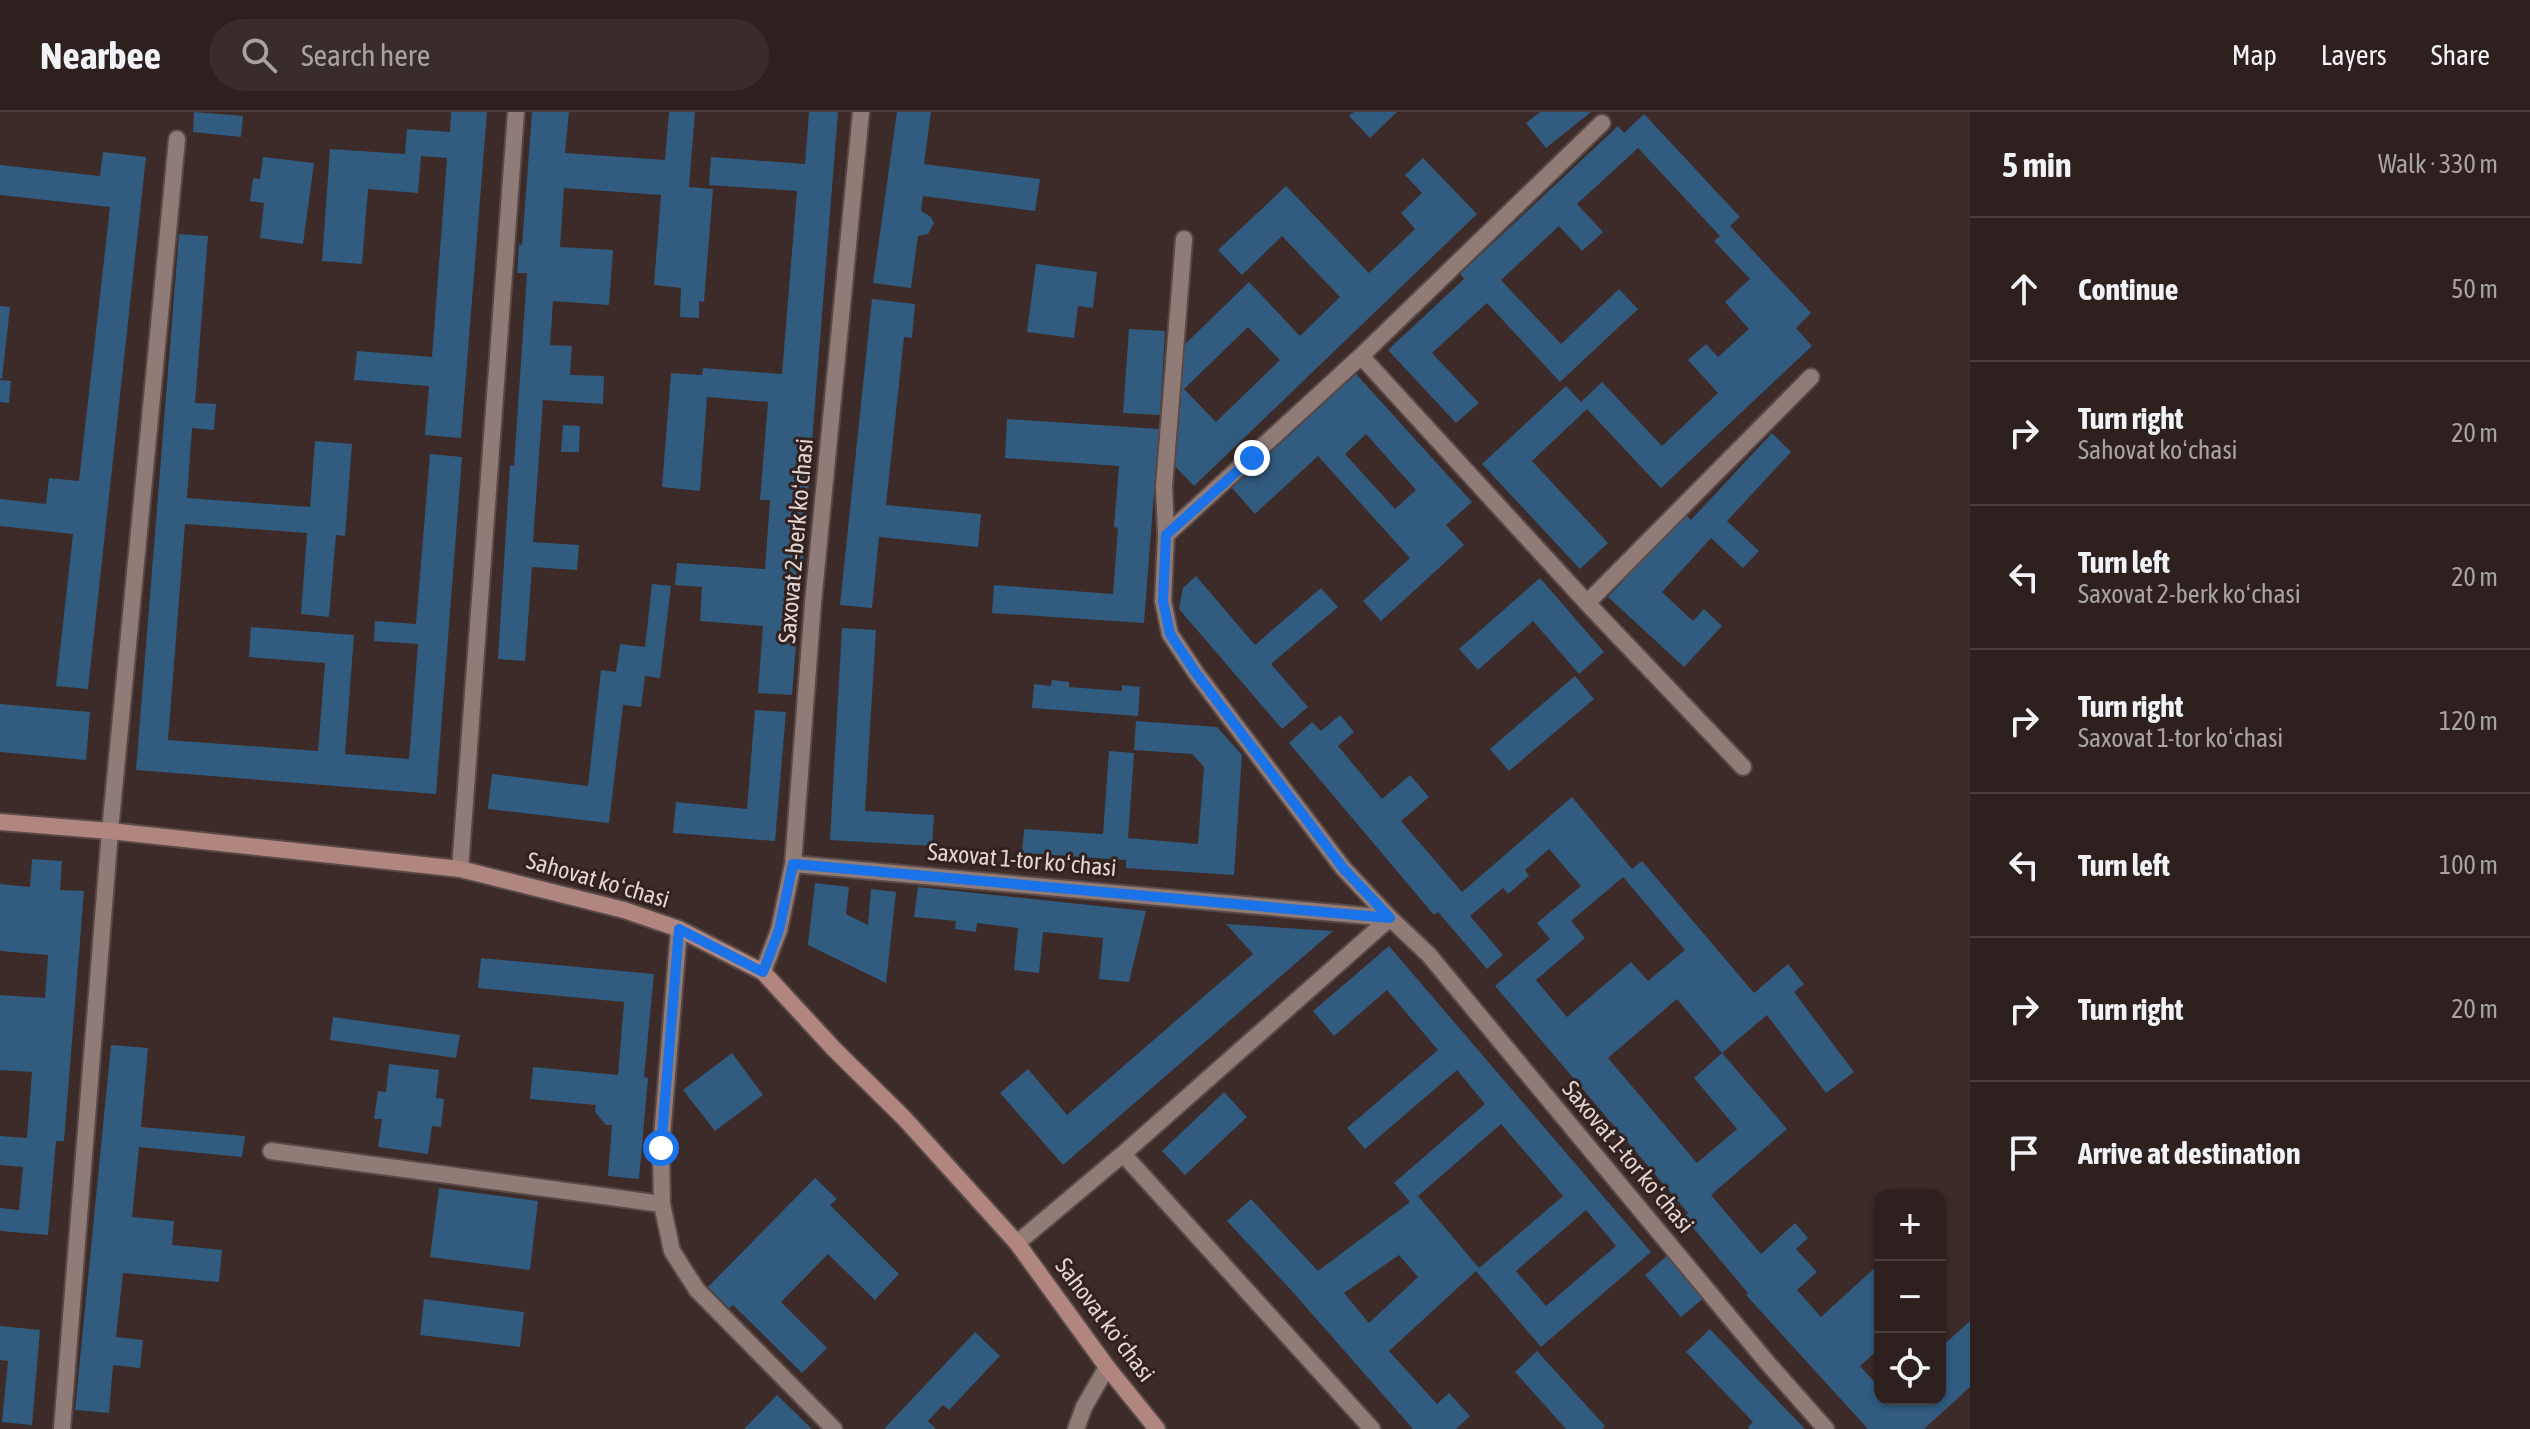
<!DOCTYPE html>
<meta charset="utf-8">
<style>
:root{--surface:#2d201e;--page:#392d2b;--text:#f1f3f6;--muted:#a7a3a4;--line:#483e3c}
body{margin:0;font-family:"Asap Condensed",sans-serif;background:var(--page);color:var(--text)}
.controls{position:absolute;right:24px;bottom:24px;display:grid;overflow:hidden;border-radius:16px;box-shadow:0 2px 6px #0004}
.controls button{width:72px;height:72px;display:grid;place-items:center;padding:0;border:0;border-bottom:2px solid var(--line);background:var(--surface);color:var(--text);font:40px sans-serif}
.stop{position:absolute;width:24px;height:24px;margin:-18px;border:6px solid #1a73e8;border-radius:50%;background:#fff}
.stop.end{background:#1a73e8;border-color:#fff;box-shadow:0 2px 8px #0008}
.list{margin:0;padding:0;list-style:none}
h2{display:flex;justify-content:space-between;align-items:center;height:104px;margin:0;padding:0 32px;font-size:34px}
h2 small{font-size:26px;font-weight:400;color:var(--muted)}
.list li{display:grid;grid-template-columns:52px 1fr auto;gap:24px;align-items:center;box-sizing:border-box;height:144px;padding:0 32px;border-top:2px solid var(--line)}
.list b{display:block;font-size:30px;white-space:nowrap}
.list p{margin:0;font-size:26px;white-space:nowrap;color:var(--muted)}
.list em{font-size:26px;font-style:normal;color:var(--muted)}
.icon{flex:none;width:44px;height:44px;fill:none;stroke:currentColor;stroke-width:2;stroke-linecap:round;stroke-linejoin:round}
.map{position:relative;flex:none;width:1970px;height:1317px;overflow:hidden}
header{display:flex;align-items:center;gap:48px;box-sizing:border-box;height:112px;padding:0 40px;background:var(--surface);border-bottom:2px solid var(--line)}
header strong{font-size:38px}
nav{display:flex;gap:44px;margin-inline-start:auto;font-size:28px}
.search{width:560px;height:72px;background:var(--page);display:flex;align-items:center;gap:20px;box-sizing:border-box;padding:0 28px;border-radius:44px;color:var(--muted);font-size:30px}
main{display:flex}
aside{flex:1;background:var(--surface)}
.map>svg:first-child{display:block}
.building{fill:#315b7f;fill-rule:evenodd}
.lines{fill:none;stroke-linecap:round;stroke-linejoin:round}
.lane-casing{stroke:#584946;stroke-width:20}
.street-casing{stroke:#584946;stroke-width:20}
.secondary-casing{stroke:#584946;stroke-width:20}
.lane{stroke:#907b77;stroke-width:16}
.street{stroke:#907b77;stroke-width:16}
.secondary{stroke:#b1867e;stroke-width:16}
.route{stroke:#1a73e8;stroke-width:10}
.labels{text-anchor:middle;stroke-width:6;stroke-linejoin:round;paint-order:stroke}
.street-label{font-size:24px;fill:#e1d5d2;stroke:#32211e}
</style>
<header>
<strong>Nearbee</strong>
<div class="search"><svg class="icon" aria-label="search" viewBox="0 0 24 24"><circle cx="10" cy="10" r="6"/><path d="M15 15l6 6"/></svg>Search here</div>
<nav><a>Map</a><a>Layers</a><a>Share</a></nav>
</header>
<main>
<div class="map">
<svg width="1970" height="1317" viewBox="0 0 1970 1317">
<rect width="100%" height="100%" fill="#3c2b28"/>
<!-- building -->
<path class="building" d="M 194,0 L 243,4 L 241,25 L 193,20 Z
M 451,0 L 487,0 L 461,326 L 425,323 L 429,274 L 354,268 L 357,239 L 432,245 L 447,46 L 421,44 L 418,81 L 368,77 L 362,152 L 322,149 L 330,37 L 405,42 L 407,17 L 450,20 Z
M 532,0 L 569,0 L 565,41 L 665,48 L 669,0 L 695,0 L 689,75 L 713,77 L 704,190 L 699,189 L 699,206 L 680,205 L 681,176 L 654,173 L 661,83 L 564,76 L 560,135 L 613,138 L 609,193 L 553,189 L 550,233 L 572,234 L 570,263 L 604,264 L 603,292 L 543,288 L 533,430 L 579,433 L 577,458 L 532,455 L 525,549 L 498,547 L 510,353 L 514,354 L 527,161 L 517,161 L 519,132 L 522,133 Z
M 809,0 L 838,0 L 792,583 L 758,581 L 763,514 L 700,509 L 702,475 L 675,473 L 677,451 L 765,457 L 770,388 L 760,388 L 768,290 L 707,285 L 700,379 L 662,375 L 671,261 L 702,263 L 703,256 L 782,262 L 797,79 L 709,73 L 711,45 L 805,52 Z
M 897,0 L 931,0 L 924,52 L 1040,67 L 1035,99 L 923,84 L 921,99 L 931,105 L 934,111 L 928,122 L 918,124 L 911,176 L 873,171 Z
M 1354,0 L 1397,0 L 1370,26 L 1349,4 Z
M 1540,0 L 1591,0 L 1546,36 L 1526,11 Z
M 1644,2 L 1740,105 L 1730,114 L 1811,201 L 1796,216 L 1812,234 L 1661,376 L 1587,297 L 1532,349 L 1608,431 L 1580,457 L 1482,352 L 1566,274 L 1581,290 L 1602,270 L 1662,334 L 1718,281 L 1688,248 L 1706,232 L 1718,245 L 1749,217 L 1725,190 L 1750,167 L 1714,129 L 1720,124 L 1638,36 L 1577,92 L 1603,120 L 1582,139 L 1559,114 L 1501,168 L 1561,232 L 1619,177 L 1638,197 L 1560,270 L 1487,191 L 1432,241 L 1479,291 L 1456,311 L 1388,238 L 1464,167 L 1460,162 L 1618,14 L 1624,21 Z
M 103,40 L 146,45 L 88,577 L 56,574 L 73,422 L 0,414 L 0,387 L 46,392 L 49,366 L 79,369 L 110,95 L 0,83 L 0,53 L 100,64 Z
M 263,45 L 314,51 L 303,132 L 260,126 L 264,91 L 250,89 L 253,66 L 260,67 Z
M 1423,46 L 1477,102 L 1194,374 L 1172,351 L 1179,238 L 1249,170 L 1300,224 L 1340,185 L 1282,124 L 1242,163 L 1218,138 L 1286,74 L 1369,161 L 1415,117 L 1401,101 L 1422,81 L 1405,63 ZM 1248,215 L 1280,248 L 1216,310 L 1184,277 Z
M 179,122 L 208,124 L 195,291 L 216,292 L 214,318 L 192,316 L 187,386 L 310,395 L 315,329 L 352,332 L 345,424 L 336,423 L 329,505 L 301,502 L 307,421 L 185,412 L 168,628 L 318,639 L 325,551 L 249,545 L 251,515 L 354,523 L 345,642 L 409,647 L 418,532 L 374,529 L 375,509 L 416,512 L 430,342 L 462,345 L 436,682 L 136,658 Z
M 1036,152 L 1097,160 L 1093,196 L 1078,194 L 1074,226 L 1027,220 Z
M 872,187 L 915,192 L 912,226 L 904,225 L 886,393 L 981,402 L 978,435 L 879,425 L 872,496 L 840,493 Z
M 0,194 L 10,195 L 2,267 L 0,266 Z
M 1129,217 L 1165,219 L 1160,303 L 1123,301 Z
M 1356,262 L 1472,390 L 1446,413 L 1464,433 L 1381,509 L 1363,489 L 1410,446 L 1318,344 L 1255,402 L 1232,376 ZM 1366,322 L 1416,378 L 1395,397 L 1345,342 Z
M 0,268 L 11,269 L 9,291 L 0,290 Z
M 1007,307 L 1159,317 L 1144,511 L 992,501 L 994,473 L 1113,482 L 1118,416 L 1114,415 L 1119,354 L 1005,346 Z
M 563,313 L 580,314 L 579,340 L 561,340 Z
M 1772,321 L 1791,340 L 1727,409 L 1759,439 L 1743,456 L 1711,426 L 1662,480 L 1693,509 L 1704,497 L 1722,514 L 1684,555 L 1608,485 L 1685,402 L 1691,408 Z
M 1196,464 L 1255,533 L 1321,476 L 1338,495 L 1271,552 L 1308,595 L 1282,617 L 1179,497 L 1183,476 Z
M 1540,466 L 1604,540 L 1579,562 L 1533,509 L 1478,558 L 1459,537 Z
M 652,472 L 671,474 L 660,566 L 645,564 L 641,595 L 623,593 L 609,711 L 488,697 L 492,662 L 588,674 L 601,558 L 616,560 L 620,532 L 645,535 Z
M 842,516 L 876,518 L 865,699 L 934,703 L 932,734 L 830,728 Z
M 1575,564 L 1594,587 L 1509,659 L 1490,637 Z
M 1052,568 L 1069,570 L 1069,575 L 1122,579 L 1122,573 L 1140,575 L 1138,604 L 1032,596 L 1034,572 L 1051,574 Z
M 0,592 L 90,600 L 86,648 L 0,640 Z
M 755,598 L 786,600 L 775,729 L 673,721 L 676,690 L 747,697 Z
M 1340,603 L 1354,620 L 1338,634 L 1382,687 L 1410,663 L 1429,685 L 1401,709 L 1462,780 L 1572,685 L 1632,757 L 1642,749 L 1754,881 L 1788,852 L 1804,872 L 1794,880 L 1854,960 L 1826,981 L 1767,903 L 1722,941 L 1677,887 L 1608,946 L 1697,1051 L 1737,1017 L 1694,966 L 1722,941 L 1787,1017 L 1711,1083 L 1761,1142 L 1795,1111 L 1808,1126 L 1796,1137 L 1817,1160 L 1797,1178 L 1821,1205 L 1880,1151 L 1880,1236 L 1860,1254 L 1880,1276 L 1880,1287 L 1940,1287 L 1940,1236 L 1970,1209 L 1970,1275 L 1924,1317 L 1868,1317 L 1746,1183 L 1748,1181 L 1684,1105 L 1688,1101 L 1495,874 L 1550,827 L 1537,811 L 1581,774 L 1549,737 L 1525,758 L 1529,764 L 1508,782 L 1503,776 L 1470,804 L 1503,843 L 1487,857 L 1438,800 L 1434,803 L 1289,631 L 1312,610 L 1321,619 ZM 1623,765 L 1685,838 L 1648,869 L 1631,850 L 1567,905 L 1536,868 L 1585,826 L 1571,809 Z
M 1136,609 L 1217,615 L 1242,643 L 1234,763 L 1126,756 L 1126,748 L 1022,741 L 1024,717 L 1103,722 L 1109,639 L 1134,641 L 1128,726 L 1198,732 L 1204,655 L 1192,642 L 1134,638 Z
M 32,747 L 62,749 L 60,778 L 84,779 L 64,1029 L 56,1029 L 48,1123 L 0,1119 L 0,1096 L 19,1098 L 23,1055 L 0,1053 L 0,1024 L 27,1026 L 32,960 L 0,958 L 0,883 L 45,886 L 48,843 L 0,839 L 0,772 L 30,775 Z
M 815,771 L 849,775 L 846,802 L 868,813 L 871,777 L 896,780 L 886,871 L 808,833 Z
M 918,775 L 1146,799 L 1129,870 L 1099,867 L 1103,826 L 1043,820 L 1039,861 L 1014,858 L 1018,816 L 977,811 L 976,820 L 955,817 L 956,809 L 914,805 Z
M 1226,812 L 1333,819 L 1063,1053 L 1000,981 L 1028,957 L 1067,1003 L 1253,842 Z
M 1389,834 L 1651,1140 L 1541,1235 L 1476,1159 L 1389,1239 L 1437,1292 L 1449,1281 L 1470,1304 L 1456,1317 L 1413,1317 L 1291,1178 L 1227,1109 L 1251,1087 L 1318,1159 L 1410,1090 L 1394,1071 L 1485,992 L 1457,958 L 1365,1037 L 1347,1016 L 1438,938 L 1387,878 L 1334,924 L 1313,899 ZM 1501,1012 L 1563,1084 L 1479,1156 L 1418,1084 ZM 1586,1098 L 1616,1134 L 1546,1194 L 1516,1159 ZM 1399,1143 L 1418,1165 L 1369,1211 L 1344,1181 Z
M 481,846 L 654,862 L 644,965 L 648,966 L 639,1067 L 608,1064 L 612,1013 L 606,1013 L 595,1000 L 596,993 L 530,987 L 533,955 L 618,963 L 624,890 L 478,876 Z
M 333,905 L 460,923 L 456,946 L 330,928 Z
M 111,933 L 148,936 L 141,1015 L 245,1024 L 242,1045 L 139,1035 L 132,1105 L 174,1109 L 172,1133 L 222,1138 L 219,1170 L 123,1161 L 116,1225 L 143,1228 L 140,1256 L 113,1253 L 109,1301 L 75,1298 Z
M 732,941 L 763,983 L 715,1019 L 683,978 Z
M 389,952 L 439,958 L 436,986 L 444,987 L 441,1015 L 432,1014 L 428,1042 L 378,1035 L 382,1007 L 374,1007 L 378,979 L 386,980 Z
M 1224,980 L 1247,1005 L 1185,1063 L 1162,1039 Z
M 815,1066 L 837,1087 L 830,1093 L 899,1162 L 875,1188 L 828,1142 L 781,1190 L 827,1236 L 802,1261 L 733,1193 L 729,1196 L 708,1175 Z
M 439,1076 L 538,1089 L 530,1158 L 430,1145 Z
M 1669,1142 L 1705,1185 L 1681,1205 L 1645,1163 Z
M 424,1187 L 524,1200 L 520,1235 L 420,1223 Z
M 0,1214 L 40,1218 L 32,1313 L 2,1310 L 8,1249 L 0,1248 Z
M 1710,1217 L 1777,1288 L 1805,1317 L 1750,1317 L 1748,1315 L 1753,1310 L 1686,1240 Z
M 975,1220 L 1000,1244 L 949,1298 L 943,1293 L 928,1309 L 936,1317 L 884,1317 Z
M 1537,1239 L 1605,1314 L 1602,1317 L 1566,1317 L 1515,1260 Z
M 777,1283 L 812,1317 L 744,1317 Z"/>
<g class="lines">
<defs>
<path id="lane" d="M 1166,423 L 1164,374 L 1184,127"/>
<path id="street" d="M 1361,244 L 1587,491 L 1743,655
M 1587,491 L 1811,265
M 793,752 L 1390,806
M 460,757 L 516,0
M 1390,806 L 1343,756 L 1196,561 L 1170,522 L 1163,489 L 1166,423 L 1361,244 L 1602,11
M 679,817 L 661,1036 L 662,1092 L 672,1139 L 697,1178 L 834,1317
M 763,860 L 779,818 L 793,752 L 813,491 L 861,0
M 271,1039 L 662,1092
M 1123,1042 L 1372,1317
M 1017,1131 L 1123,1042 L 1390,806 L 1429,843 L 1766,1249 L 1826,1317
M 62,1317 L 110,719 L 177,27
M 1076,1317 L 1084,1295 L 1107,1255"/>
<path id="secondary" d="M 0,710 L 110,719 L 460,757 L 624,798 L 679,817 L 763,860 L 834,937 L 904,1006 L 1017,1131 L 1107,1255 L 1157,1317"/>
</defs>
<!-- lane casing -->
<use href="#lane" class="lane-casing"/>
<!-- street casing -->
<use href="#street" class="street-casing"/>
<!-- secondary casing -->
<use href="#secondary" class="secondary-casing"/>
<!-- lane -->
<use href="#lane" class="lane"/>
<!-- street -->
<use href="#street" class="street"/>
<!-- secondary -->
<use href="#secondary" class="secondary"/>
</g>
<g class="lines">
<!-- route -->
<path class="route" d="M 661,1036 L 679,817 L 763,860 L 779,818 L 793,752 L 1390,806 L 1343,756 L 1196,561 L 1170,522 L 1163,489 L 1166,423 L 1252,346"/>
</g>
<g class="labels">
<!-- street labels -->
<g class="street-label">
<text transform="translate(796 429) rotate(-85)" y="8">Saxovat 2-berk koʻchasi</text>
<text transform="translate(1022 748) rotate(5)" y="8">Saxovat 1-tor koʻchasi</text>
<text transform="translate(598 768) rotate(16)" y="8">Sahovat koʻchasi</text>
<text transform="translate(1628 1045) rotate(50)" y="8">Saxovat 1-tor koʻchasi</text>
<text transform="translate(1105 1208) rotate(53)" y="8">Sahovat koʻchasi</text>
</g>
</g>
</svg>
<div class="controls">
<button>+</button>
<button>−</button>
<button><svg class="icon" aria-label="locate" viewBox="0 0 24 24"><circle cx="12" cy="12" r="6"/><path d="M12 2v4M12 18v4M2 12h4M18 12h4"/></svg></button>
</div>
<div class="stop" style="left:661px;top:1036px"></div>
<div class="stop end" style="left:1252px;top:346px"></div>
</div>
<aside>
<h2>5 min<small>Walk · 330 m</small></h2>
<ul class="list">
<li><svg class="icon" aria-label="ahead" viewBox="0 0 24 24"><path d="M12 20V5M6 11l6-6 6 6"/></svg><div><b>Continue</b></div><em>50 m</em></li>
<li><svg class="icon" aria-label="right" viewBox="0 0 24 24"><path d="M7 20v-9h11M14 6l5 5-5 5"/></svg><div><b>Turn right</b><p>Sahovat koʻchasi</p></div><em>20 m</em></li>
<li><svg class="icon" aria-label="left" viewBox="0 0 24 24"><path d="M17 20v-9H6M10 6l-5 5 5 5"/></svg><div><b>Turn left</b><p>Saxovat 2-berk koʻchasi</p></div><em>20 m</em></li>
<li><svg class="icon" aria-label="right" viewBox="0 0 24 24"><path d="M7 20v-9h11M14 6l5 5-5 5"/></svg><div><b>Turn right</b><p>Saxovat 1-tor koʻchasi</p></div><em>120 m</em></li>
<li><svg class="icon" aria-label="left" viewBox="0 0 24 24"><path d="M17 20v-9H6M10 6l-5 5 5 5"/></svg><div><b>Turn left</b></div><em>100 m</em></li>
<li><svg class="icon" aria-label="right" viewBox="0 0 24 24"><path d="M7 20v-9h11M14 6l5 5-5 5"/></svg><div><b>Turn right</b></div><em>20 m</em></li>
<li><svg class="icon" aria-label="arrive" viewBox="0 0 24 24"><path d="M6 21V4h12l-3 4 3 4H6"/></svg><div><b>Arrive at destination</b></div></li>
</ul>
</aside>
</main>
